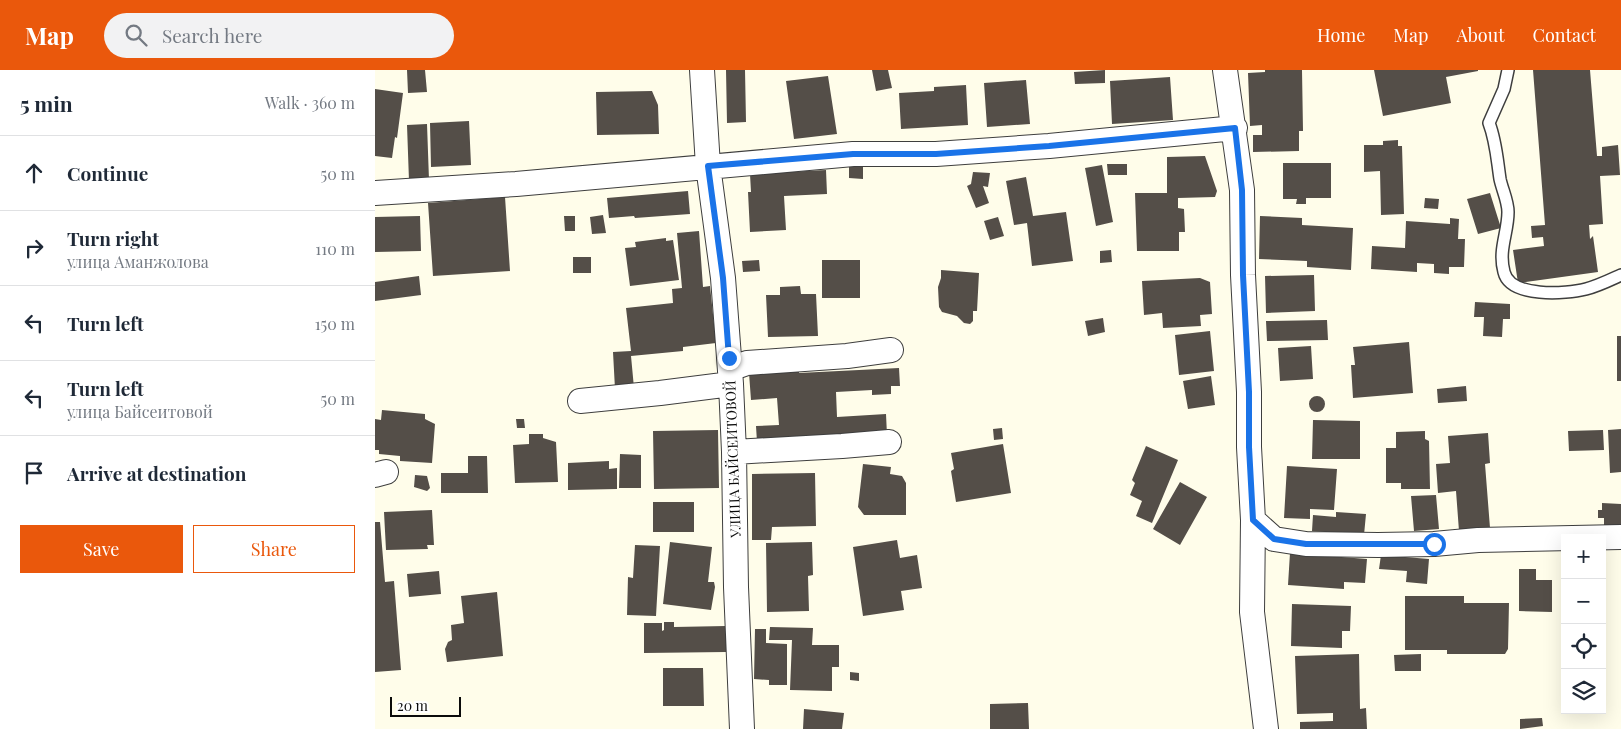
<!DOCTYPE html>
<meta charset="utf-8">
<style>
:root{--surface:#fff;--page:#f2f2f3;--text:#1f2937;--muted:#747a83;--line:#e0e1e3;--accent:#ea580c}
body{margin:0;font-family:"Playfair Display",serif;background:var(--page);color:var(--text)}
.controls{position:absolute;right:15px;bottom:15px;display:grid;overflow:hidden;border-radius:0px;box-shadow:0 5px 20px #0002}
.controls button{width:45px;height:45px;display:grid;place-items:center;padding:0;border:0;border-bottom:1px solid var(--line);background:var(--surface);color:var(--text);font:25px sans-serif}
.scale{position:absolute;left:15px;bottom:12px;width:71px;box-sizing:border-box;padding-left:5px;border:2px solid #0b0b0b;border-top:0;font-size:14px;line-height:18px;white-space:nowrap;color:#0b0b0b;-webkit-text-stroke:4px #fff;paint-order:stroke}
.stop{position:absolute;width:15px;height:15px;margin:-11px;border:4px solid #1a73e8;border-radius:50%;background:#fff}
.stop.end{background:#1a73e8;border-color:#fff;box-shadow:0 1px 5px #0008}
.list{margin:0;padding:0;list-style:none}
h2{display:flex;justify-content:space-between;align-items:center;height:65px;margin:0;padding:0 20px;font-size:21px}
h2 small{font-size:16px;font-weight:400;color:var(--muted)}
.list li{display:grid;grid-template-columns:32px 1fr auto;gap:15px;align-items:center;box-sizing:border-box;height:75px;padding:0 20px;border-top:1px solid var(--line)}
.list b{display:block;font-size:19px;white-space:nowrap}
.list p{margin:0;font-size:16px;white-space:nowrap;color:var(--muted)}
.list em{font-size:16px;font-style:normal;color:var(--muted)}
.actions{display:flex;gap:10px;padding:15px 20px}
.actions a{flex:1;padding:11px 0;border:1px solid var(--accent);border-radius:0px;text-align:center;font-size:18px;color:var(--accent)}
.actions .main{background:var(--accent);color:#fff}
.icon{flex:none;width:28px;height:28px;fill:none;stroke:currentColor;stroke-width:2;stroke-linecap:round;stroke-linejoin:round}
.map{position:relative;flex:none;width:1246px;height:659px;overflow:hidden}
header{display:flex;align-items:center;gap:30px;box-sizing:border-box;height:70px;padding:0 25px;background:var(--accent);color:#fff}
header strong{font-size:24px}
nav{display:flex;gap:28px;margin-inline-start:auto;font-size:18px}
.search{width:350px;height:45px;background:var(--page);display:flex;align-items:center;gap:12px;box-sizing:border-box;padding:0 18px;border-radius:28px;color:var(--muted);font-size:19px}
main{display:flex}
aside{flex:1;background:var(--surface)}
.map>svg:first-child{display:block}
.building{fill:#544e48}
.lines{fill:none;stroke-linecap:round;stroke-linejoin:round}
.lane-casing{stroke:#3e3e3e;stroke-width:14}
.street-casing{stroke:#3e3e3e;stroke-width:26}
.lane{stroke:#fff;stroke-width:11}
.street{stroke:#fff;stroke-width:24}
.route{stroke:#1a73e8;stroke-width:6}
.labels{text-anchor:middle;stroke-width:5;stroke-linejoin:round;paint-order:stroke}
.street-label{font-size:14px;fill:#0b0b0b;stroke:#fff}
</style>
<header>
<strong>Map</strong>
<div class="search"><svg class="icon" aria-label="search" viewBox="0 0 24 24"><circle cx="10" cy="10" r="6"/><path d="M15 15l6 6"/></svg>Search here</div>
<nav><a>Home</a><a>Map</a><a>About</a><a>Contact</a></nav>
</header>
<main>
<aside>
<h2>5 min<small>Walk · 360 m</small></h2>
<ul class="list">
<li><svg class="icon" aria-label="ahead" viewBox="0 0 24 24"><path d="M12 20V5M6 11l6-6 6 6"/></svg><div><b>Continue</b></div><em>50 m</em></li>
<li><svg class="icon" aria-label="right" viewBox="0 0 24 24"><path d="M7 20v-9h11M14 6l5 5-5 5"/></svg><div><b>Turn right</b><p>улица Аманжолова</p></div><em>110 m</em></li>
<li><svg class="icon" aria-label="left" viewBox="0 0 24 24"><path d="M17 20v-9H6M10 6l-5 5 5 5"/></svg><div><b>Turn left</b></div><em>150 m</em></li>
<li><svg class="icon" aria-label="left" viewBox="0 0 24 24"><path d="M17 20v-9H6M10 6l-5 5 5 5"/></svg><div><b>Turn left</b><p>улица Байсеитовой</p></div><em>50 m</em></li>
<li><svg class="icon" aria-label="arrive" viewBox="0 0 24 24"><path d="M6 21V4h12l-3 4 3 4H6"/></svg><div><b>Arrive at destination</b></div></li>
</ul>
<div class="actions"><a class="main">Save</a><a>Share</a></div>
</aside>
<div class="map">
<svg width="1246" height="659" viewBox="0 0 1246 659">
<rect width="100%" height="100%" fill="#fffdea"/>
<!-- building -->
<path class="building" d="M 32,0 L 50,0 L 52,22 L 33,23 Z
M 351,0 L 370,0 L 371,52 L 352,53 Z
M 497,0 L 513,0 L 517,18 L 501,21 Z
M 730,0 L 730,13 L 700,14 L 699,2 Z
M 890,0 L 927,0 L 928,61 L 924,61 L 924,81 L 878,82 L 878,65 L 887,65 L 887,55 L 875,56 L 873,3 L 890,2 Z
M 999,0 L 1103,0 L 1103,1 L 1071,7 L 1076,33 L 1008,46 Z
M 1158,0 L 1215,0 L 1222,86 L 1227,86 L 1227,77 L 1243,75 L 1245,105 L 1225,106 L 1228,154 L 1214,155 L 1215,169 L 1218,166 L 1223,202 L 1143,213 L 1138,180 L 1169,176 L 1168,167 L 1157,168 L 1156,156 L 1170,155 Z
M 453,6 L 462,64 L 419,69 L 411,11 Z
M 795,7 L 798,50 L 737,54 L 735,11 Z
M 651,10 L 655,54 L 612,57 L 609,13 Z
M 591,15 L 593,55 L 526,59 L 524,23 L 559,21 L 559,17 Z
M 0,19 L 28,23 L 22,68 L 20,67 L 17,88 L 0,86 Z
M 277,21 L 283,35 L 284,64 L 222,65 L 221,22 Z
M 94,51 L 96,95 L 56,97 L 55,53 Z
M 52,54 L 54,110 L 34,111 L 32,55 Z
M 1023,70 L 1023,76 L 1027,76 L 1029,144 L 1006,145 L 1005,101 L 989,102 L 989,75 L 1008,75 L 1008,71 Z
M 830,86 L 842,121 L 840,127 L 803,128 L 803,138 L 809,139 L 810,162 L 804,162 L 804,181 L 762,181 L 760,123 L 792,123 L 792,87 Z
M 908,93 L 956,93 L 956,128 L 931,128 L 931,134 L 921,134 L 922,129 L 908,129 Z
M 732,94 L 752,94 L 752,105 L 733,105 Z
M 727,95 L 738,152 L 721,156 L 710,98 Z
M 474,96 L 488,97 L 488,109 L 474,108 Z
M 451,100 L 452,124 L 409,126 L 411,160 L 375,162 L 373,122 L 376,122 L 375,104 Z
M 598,102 L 615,103 L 613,117 L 608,116 L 614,133 L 601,138 L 592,116 L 596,114 Z
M 651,107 L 658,146 L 691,142 L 698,191 L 657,196 L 652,153 L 639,155 L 631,111 Z
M 313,121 L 315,144 L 260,148 L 259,146 L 234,148 L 232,128 Z
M 1115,123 L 1126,158 L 1103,164 L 1092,129 Z
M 130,127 L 135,201 L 58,206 L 53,133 Z
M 1050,128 L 1064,129 L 1063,139 L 1049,138 Z
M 228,145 L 231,163 L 217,164 L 215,147 Z
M 45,146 L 46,181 L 0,182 L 0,147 Z
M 189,146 L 200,146 L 200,161 L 190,161 Z
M 885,146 L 927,148 L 927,155 L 978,158 L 976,200 L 932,197 L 932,191 L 884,189 Z
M 623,147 L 629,166 L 615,170 L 609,151 Z
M 1075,148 L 1084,149 L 1083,169 L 1090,169 L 1089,197 L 1074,197 L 1074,204 L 1059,203 L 1059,194 L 1042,193 L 1042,202 L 996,199 L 997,176 L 1030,178 L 1031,151 L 1075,154 Z
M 324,161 L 328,217 L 335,216 L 341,273 L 308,277 L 308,281 L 256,286 L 259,318 L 240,319 L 238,282 L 256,281 L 251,238 L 298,233 L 297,219 L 307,218 L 302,163 Z
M 291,168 L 291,171 L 298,170 L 304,210 L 255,216 L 250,178 L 261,177 L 260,172 Z
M 736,180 L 737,192 L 725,193 L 725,181 Z
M 198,187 L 216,187 L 216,203 L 198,203 Z
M 384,190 L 385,201 L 368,202 L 367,191 Z
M 447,190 L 485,190 L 485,228 L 447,228 Z
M 566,200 L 604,203 L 602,241 L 598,241 L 598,251 L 595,254 L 589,253 L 582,246 L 567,242 L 564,237 L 563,217 L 566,208 Z
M 939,205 L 940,241 L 891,243 L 890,206 Z
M 44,206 L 46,225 L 0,231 L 0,212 Z
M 825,208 L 835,212 L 837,244 L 825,245 L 826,256 L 788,258 L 787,243 L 769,245 L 767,211 Z
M 425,216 L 426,224 L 441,224 L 443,266 L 393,267 L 391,225 L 405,225 L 405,217 Z
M 1100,232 L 1135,234 L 1135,249 L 1128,249 L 1127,267 L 1108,266 L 1109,247 L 1099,247 Z
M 728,248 L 730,262 L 713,266 L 710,251 Z
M 952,250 L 953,270 L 892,271 L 891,251 Z
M 835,261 L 839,301 L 804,305 L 800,265 Z
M 1242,266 L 1246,266 L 1246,311 L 1242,311 Z
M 1034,272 L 1038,323 L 978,328 L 976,295 L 980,295 L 978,277 Z
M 936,276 L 938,309 L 905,311 L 903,278 Z
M 524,298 L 525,316 L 516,316 L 516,324 L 497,325 L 497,320 L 461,322 L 462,347 L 511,344 L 512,365 L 382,372 L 381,356 L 404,355 L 402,328 L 376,330 L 374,303 L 424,300 L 424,303 Z
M 836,306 L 840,335 L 813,339 L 808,311 Z
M 1091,316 L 1092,331 L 1063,333 L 1062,319 Z
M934 334a8 8 0 1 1 16 0a8 8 0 1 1-16 0Z
M 7,340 L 50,344 L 50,349 L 60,354 L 57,393 L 25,391 L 25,386 L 4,384 L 4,380 L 0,380 L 0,349 L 6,350 Z
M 141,349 L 149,349 L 150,358 L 142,358 Z
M 938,350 L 985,351 L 985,389 L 937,389 Z
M 627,358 L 628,369 L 619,370 L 618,359 Z
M 1246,359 L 1246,402 L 1235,403 L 1233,360 Z
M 343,360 L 344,418 L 279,419 L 278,361 Z
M 1228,360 L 1229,380 L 1194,381 L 1193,361 Z
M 1050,361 L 1050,369 L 1054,371 L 1055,419 L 1026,419 L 1026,413 L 1011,413 L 1011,378 L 1021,378 L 1021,362 Z
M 1113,363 L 1115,393 L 1110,394 L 1115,458 L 1084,461 L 1081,421 L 1063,423 L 1061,394 L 1075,393 L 1073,366 Z
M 154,364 L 168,364 L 168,368 L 181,372 L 183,412 L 140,413 L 138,375 L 154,374 Z
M 628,374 L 636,423 L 581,432 L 576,401 L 579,399 L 576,383 Z
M 771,376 L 803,390 L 777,453 L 761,446 L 767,431 L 755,425 L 760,413 L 757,410 Z
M 245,384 L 266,385 L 266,418 L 244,418 Z
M 93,386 L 112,386 L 113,423 L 66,423 L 66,403 L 93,403 Z
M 234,391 L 234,399 L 242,398 L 242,419 L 193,420 L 193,393 Z
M 488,394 L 516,397 L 515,404 L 527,406 L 531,413 L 531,445 L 489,445 L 483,437 Z
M 912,396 L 962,399 L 959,440 L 935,439 L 935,449 L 909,448 Z
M 440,403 L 441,456 L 397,457 L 396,470 L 377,470 L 377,404 Z
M 40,405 L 52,406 L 55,418 L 52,421 L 39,417 Z
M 805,412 L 832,427 L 805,475 L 778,459 Z
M 1061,425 L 1064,459 L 1039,461 L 1036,426 Z
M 278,432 L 319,432 L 319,462 L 278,462 Z
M 1227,433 L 1246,434 L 1246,456 L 1229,456 L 1229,448 L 1223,448 L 1223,440 L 1227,440 Z
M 57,440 L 59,475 L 52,475 L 53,479 L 11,480 L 9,442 Z
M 961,442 L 991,444 L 989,465 L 937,461 L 938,445 L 961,447 Z
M 0,452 L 5,452 L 10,512 L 19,511 L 26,600 L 0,602 Z
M 522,470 L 525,488 L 542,485 L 547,518 L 526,521 L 529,540 L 488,546 L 478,477 Z
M 295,472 L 337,477 L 333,512 L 339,512 L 340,517 L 336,540 L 288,534 Z
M 437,472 L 438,505 L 433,506 L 434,541 L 392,542 L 391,473 Z
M 260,475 L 285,476 L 281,546 L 252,545 L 253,507 L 258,508 Z
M 915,483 L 992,489 L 990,513 L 969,512 L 969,519 L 913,515 Z
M 1006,485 L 1054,489 L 1052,514 L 1031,512 L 1032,501 L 1004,499 Z
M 1144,499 L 1161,499 L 1161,510 L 1177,510 L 1177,542 L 1144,541 Z
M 64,501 L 66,524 L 34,527 L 32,504 Z
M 122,522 L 128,586 L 72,592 L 70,579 L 73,572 L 77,570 L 76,555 L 89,553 L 86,526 Z
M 1030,526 L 1089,526 L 1089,533 L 1134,533 L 1133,579 L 1130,584 L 1072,584 L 1072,580 L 1030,580 Z
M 917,534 L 976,536 L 975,561 L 967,561 L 967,578 L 916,576 Z
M 289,552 L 299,552 L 299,557 L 351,556 L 351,582 L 269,583 L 269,553 L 287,553 L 287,561 L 289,560 Z
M 395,557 L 438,558 L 437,575 L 464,575 L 464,597 L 457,597 L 457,621 L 415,620 L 417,570 L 394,570 Z
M 380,559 L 391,559 L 391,573 L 412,574 L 412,615 L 394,615 L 394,610 L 379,609 Z
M 984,584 L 985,639 L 991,638 L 992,659 L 925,659 L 925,652 L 958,651 L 958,643 L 922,644 L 920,586 Z
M 1046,584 L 1046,601 L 1020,601 L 1019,585 Z
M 288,598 L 328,598 L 329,636 L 288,636 Z
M 475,602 L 484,603 L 484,611 L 475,610 Z
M 653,633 L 654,659 L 615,659 L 615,634 Z
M 429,639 L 469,643 L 467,659 L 428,659 Z
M 1167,648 L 1168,656 L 1145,659 L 1145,649 Z"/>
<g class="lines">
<defs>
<path id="lane" d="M 1133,0 L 1129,19 L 1114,53 C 1121,71 1122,89 1125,109 C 1127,119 1133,131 1133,142 C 1133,163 1123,180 1129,202 C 1135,228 1191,224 1211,219 C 1223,216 1235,210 1246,205"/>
<path id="street" d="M 327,0 L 333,96 L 348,208 L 356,314 L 359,382 L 361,517 L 367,659
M 850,0 L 867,120 L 868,205 L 874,322 L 874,377 L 878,450 L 877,542 L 891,659
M 0,123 L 141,114 L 478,84 L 561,84 L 674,76 L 860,58
M 355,299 L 372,293 L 472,286 L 516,280
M 205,331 L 285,323 L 356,314
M 359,382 L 467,376 L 514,372
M 0,405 L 11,402
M 878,450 L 899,469 L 931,474 L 1003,475 L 1059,474 L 1103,470 L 1246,467"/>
</defs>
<!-- lane casing -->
<use href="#lane" class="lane-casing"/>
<!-- street casing -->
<use href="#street" class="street-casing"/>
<!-- lane -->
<use href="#lane" class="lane"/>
<!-- street -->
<use href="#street" class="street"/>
</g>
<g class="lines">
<!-- route -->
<path class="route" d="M 354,288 L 348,208 L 333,96 L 478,84 L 561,84 L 674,76 L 860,58 L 867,120 L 868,205 L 874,322 L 874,377 L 878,450 L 899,469 L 931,474 L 1059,474"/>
</g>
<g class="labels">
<!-- street labels -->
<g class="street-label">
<text transform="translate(358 389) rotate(-92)" y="5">УЛИЦА БАЙСЕИТОВОЙ</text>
</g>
</g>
</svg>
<div class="controls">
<button>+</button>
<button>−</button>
<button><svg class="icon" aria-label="locate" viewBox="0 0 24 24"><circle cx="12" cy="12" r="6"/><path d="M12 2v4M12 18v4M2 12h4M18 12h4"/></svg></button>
<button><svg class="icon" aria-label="layers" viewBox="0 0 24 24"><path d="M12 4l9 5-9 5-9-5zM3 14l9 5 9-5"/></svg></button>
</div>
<div class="scale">20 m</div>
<div class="stop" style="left:1059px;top:474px"></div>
<div class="stop end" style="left:354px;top:288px"></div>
</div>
</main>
